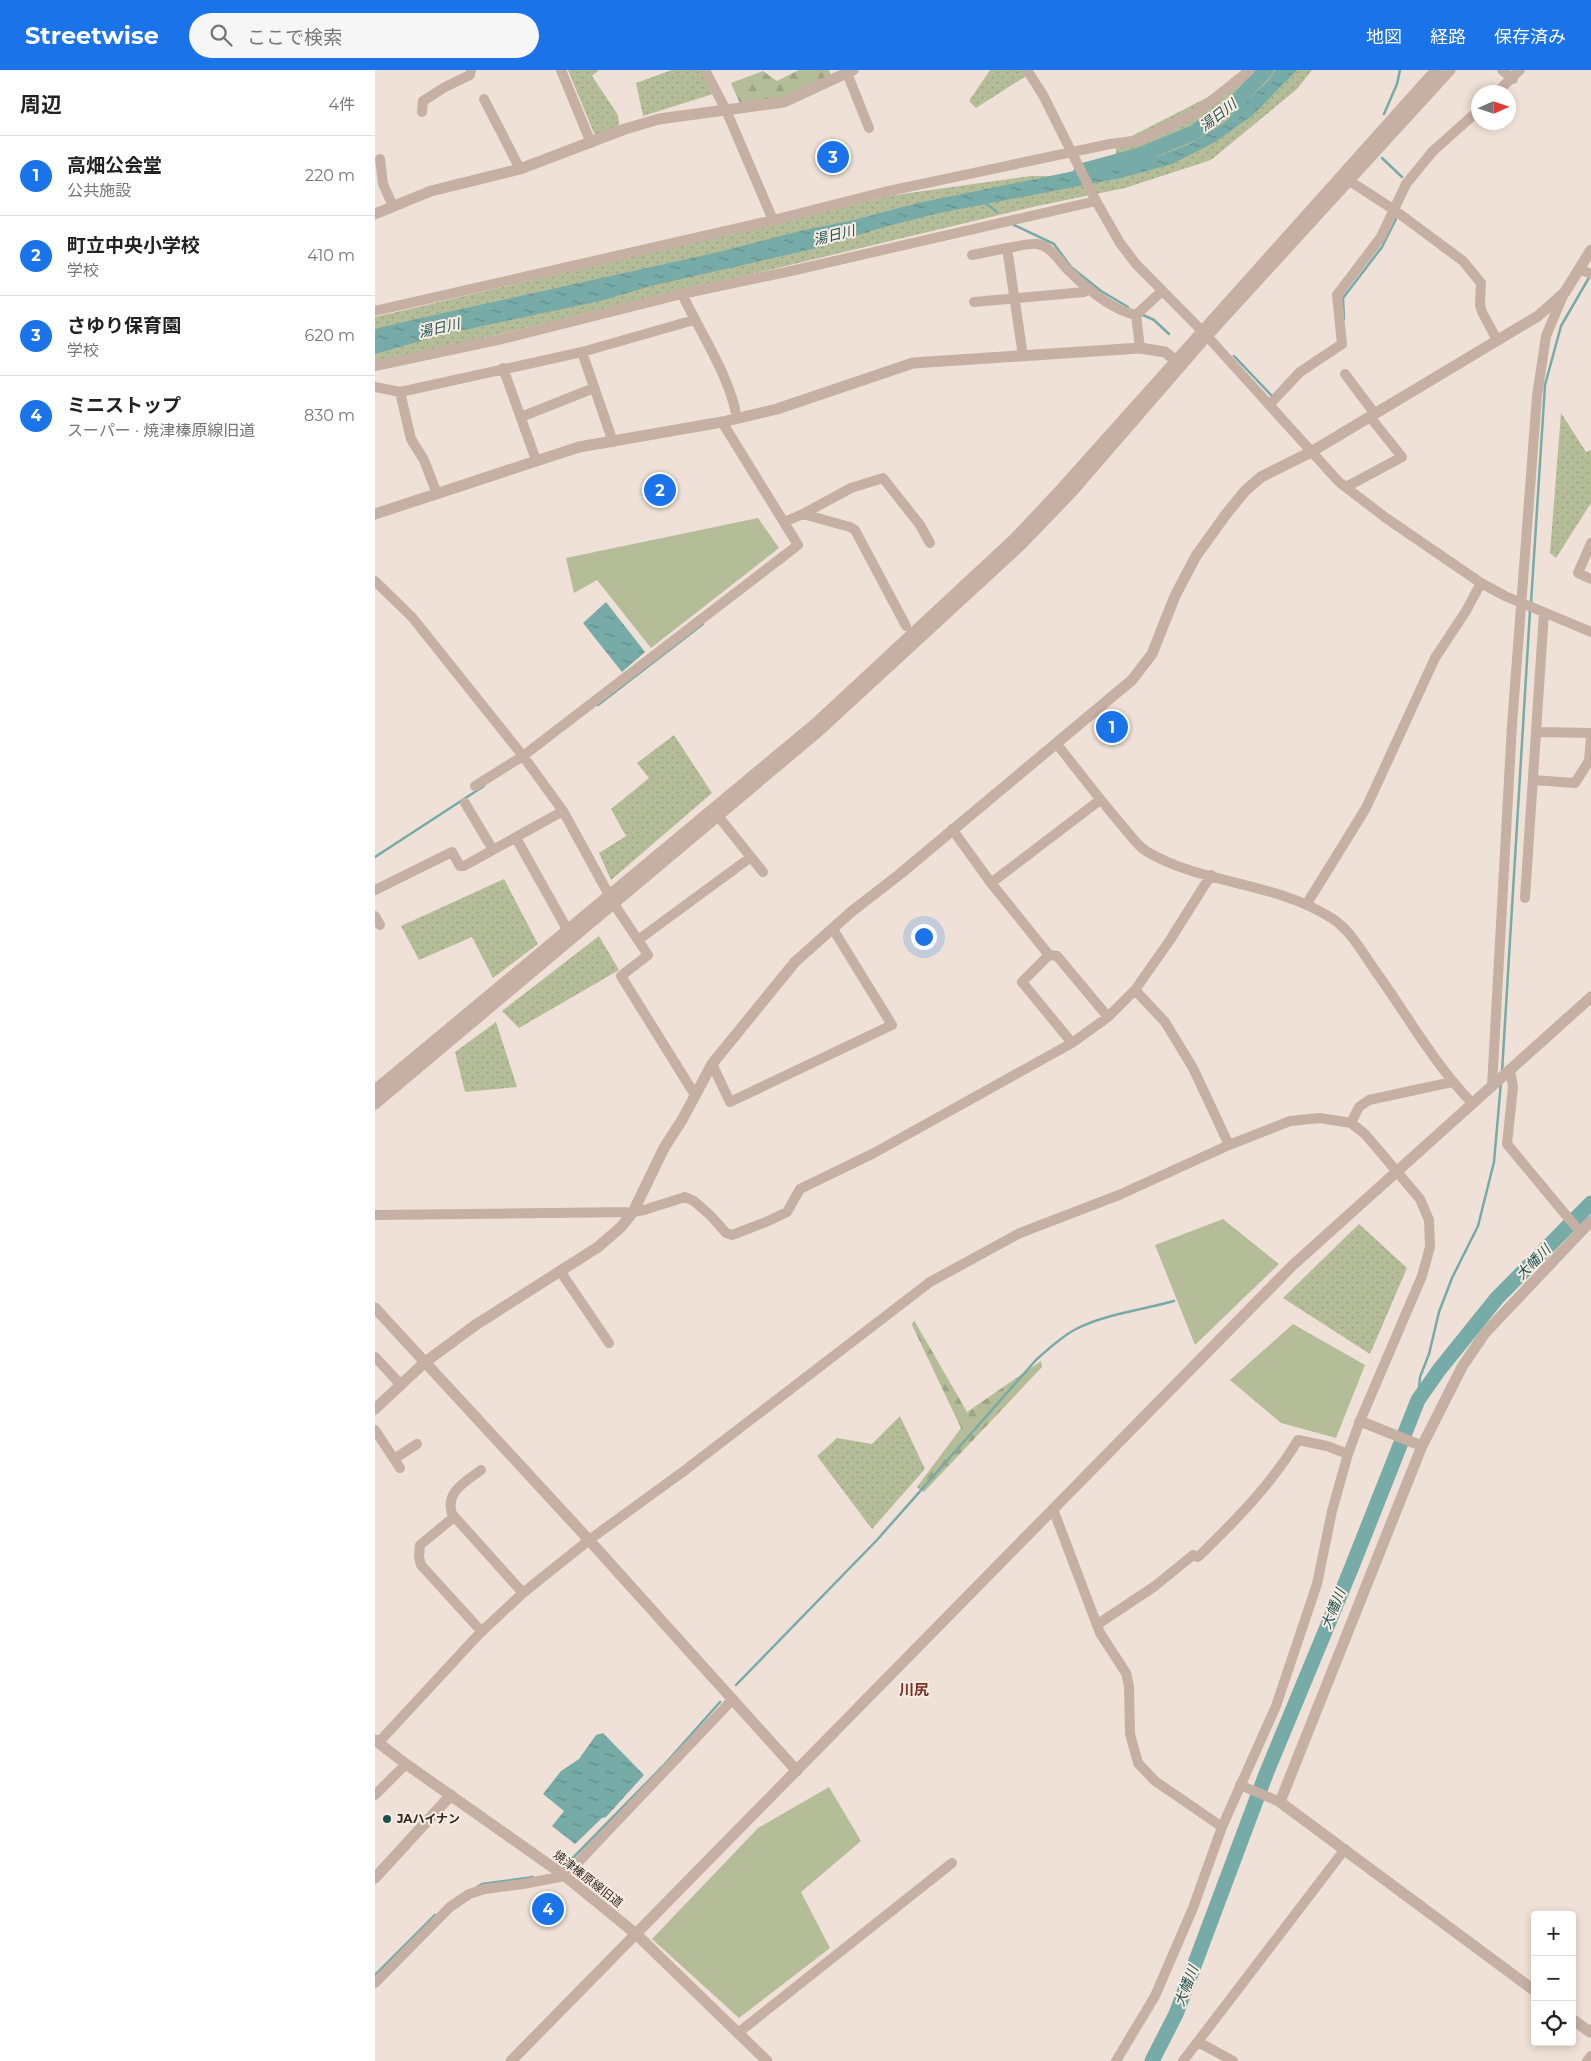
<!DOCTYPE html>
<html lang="ja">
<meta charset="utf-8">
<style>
:root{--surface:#fff;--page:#f6f6f6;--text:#222;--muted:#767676;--line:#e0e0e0;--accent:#1a73e8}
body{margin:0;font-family:Montserrat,"Noto Sans JP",sans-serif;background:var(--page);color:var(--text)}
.controls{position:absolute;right:15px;bottom:15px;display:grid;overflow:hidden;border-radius:5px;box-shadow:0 2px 8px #0003}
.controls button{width:45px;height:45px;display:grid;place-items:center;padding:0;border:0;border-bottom:1px solid var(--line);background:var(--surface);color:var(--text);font:25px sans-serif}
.compass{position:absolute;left:1096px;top:15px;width:45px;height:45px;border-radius:50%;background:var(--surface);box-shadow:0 2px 8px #0003;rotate:87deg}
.you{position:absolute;left:548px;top:866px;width:18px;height:18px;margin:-12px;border:4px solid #fff;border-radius:50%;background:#1a73e8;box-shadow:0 0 0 8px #1a73e833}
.badge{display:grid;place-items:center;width:32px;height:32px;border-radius:50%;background:var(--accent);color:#fff;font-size:16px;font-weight:700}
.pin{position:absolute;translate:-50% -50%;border:2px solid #fff;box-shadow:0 1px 5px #0006}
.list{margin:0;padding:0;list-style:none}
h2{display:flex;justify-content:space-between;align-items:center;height:65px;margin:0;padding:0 20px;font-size:21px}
h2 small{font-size:16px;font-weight:400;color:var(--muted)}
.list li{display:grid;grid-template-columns:32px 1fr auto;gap:15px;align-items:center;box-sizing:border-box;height:80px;padding:0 20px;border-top:1px solid var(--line)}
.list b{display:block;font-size:19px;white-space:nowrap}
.list p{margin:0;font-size:16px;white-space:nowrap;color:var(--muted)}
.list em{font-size:16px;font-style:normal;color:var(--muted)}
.icon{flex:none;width:28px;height:28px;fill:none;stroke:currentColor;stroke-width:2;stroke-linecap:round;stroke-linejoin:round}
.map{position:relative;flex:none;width:1216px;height:1991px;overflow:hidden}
header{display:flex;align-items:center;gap:30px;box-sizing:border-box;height:70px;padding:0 25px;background:var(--accent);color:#fff}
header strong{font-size:24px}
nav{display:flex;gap:28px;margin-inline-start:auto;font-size:18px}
.search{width:350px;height:45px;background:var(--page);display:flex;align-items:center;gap:12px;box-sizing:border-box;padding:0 18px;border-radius:28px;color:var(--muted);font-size:19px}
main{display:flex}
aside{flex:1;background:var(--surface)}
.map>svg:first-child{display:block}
.grass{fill:url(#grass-dots)}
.forest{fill:url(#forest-firs)}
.garden{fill:#b5bd98}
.water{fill:url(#water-ripples)}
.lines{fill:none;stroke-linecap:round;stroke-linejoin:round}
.stream{stroke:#77aba7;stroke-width:2.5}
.river{stroke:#77aba7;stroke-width:15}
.minor{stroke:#c6b0a4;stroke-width:10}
.tertiary{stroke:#c6b0a4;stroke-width:11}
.poi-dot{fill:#1d514f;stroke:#f8ece3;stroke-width:2}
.labels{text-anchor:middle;stroke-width:4;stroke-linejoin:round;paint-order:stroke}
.poi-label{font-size:12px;font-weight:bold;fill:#322825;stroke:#f8ece3;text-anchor:start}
.street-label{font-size:12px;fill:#322825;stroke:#f8ece3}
.water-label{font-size:14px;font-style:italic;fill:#1d514f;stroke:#f8ece3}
.quarter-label{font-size:15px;font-weight:bold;fill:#7d2e22;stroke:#f8ece3}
</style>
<header>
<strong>Streetwise</strong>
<div class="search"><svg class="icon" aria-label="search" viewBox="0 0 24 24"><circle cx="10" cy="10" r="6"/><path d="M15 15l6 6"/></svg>ここで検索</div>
<nav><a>地図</a><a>経路</a><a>保存済み</a></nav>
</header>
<main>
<aside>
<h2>周辺<small>4件</small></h2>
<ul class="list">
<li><span class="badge">1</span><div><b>高畑公会堂</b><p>公共施設</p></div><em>220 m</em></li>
<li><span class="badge">2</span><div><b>町立中央小学校</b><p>学校</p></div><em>410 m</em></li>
<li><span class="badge">3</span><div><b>さゆり保育園</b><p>学校</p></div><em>620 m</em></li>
<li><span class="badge">4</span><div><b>ミニストップ</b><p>スーパー · 焼津榛原線旧道</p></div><em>830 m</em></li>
</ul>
</aside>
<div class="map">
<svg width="1216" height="1991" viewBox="0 0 1216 1991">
<defs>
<pattern id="grass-dots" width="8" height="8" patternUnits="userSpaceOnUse" patternTransform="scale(1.25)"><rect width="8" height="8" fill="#b5bd98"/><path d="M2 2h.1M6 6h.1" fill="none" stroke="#9ca283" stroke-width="1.8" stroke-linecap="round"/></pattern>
<pattern id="forest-firs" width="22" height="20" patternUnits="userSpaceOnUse" patternTransform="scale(1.25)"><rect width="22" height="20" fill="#b5bd98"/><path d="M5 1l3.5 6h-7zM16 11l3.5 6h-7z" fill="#9ca283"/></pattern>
<pattern id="water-ripples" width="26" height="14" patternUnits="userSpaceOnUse" patternTransform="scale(1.25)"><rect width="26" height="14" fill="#77aba7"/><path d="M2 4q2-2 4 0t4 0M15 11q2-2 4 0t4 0" fill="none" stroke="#628b88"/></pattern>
</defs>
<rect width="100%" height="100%" fill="#efe1d7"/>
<!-- grass -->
<path class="grass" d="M 193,0 L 224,0 L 217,6 L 243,45 L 244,55 L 221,68 Z
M 297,0 L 327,0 L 338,24 L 268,46 L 261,13 Z
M 615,0 L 648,0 L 651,6 L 601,38 L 594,31 Z
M 868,0 L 937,0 L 922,19 L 836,90 L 750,118 L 662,136 L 0,294 L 0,247 L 513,126 L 656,106 L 676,106 L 741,92 L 741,74 L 847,20 Z
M 1186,343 L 1211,382 L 1216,380 L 1216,433 L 1181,488 L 1175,483 Z
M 299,665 L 337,723 L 236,810 L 224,783 L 251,766 L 236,739 L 274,708 L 262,693 Z
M 129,809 L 163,874 L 118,908 L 97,867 L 44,890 L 26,856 Z
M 224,866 L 244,900 L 144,958 L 127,941 Z
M 121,952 L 142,1017 L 90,1022 L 80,982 Z
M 984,1154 L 1032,1198 L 995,1284 L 908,1228 Z
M 525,1346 L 550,1399 L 497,1459 L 442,1386 L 462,1368 L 497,1374 Z"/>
<!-- forest -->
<path class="forest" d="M 424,0 L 454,0 L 456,5 L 405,28 L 366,36 L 356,13 L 388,1 L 402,11 Z
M 539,1250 L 592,1342 L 666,1291 L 667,1297 L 549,1422 L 542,1417 L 586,1358 L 537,1255 Z"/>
<!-- garden -->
<path class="garden" d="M 383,448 L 404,478 L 276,578 L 222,510 L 199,523 L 191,488 Z
M 848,1149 L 904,1194 L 820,1275 L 780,1175 Z
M 918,1254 L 990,1295 L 961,1368 L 906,1353 L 855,1310 Z
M 454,1717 L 486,1771 L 426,1822 L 455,1878 L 364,1948 L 277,1869 L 383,1758 Z"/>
<!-- water -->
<path class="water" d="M 901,0 L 922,0 L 878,45 L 840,72 L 797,94 L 746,108 L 564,143 L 509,157 L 442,178 L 276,216 L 225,231 L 70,264 L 0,284 L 0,259 L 37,250 L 344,182 L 429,160 L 479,150 L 543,133 L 724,96 L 784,86 L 815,74 L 850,52 L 893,11 Z
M 231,532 L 270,582 L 247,602 L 208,553 Z
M 228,1663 L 269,1705 L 231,1747 L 227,1748 L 200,1774 L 177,1756 L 189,1741 L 168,1724 L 186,1701 L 204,1689 L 221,1665 Z"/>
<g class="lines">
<!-- stream -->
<path class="stream" d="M 1009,44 L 1022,14 L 1025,0
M 1007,88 L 1027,107
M 610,133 L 621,141
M 637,154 L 679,174 L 696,197 L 726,221 L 753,237
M 768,245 L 779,250 L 794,264
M 969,249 L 968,228 L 1007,177 L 1021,149
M 859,286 L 898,327
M 1156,533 L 1170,315 L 1186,256 L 1215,206
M 223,635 L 328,554
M 0,787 L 109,716
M 1127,1002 L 1155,541
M 1043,1330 L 1045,1307 L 1054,1284 L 1064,1242 L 1077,1208 L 1103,1156 L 1119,1092 L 1126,1012
M 361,1615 L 502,1470 L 661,1290 C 673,1279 686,1267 701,1259 C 730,1244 767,1240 799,1231
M 189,1797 L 289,1695 L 345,1632
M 102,1817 L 107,1814 L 158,1807
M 0,1905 L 60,1845"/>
<!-- river -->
<path class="river" d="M 706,101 L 765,85 L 818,63 L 859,34 L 891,0
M 777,1991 L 801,1944 L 891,1704 L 976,1499 L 1043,1330 L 1064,1300 L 1122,1228 L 1216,1133"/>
<!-- minor -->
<path class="minor" d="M 186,0 L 216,73
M 330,0 L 351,40 L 398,150
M 652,0 L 668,25 L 721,131 L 745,173 L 761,194 L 832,266 L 964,412 L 1011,448 L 1106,513 L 1130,526 L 1216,562
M 1127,0 L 1138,9
M 472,3 L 494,58
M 1122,22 L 1145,0
M 109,29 L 145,99
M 47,42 L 48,31 L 70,17 L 95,5 L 96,0
M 5,89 L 8,114 L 18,136
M 973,110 L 1018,139 L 1088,191 L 1106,213 L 1105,235 L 1107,242 L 1122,270
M 597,185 L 632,178
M 1204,199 L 1216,204
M 307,224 C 325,262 356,308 362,349
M 599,232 L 709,222 L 713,218
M 0,241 L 398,150 L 509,122 L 735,74 L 765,70 L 821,43 L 875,0
M 765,278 L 761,245 L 787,221
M 207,282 L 238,372
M 648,286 L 632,178 C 641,177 653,173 662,174 C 676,176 685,192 694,201 C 711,218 737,240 761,245
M 0,296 L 127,269 L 307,224 L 416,201 L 721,131
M 128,298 L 161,390
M 970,304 L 1000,344
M 0,317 L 25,322 L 207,282 L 319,250
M 25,322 L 36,369 L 49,390 L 62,424
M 894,335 L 925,302 L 967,274 L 962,225 L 1006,167 L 1031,114 L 1058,81 L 1104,40
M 146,347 L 219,318
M 971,417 L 1027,387 L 995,347
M 428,444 L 475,457 L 480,460 L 531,556
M 409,452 L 428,444 L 476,418 L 508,408 L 545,455 L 555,473
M 1216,473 L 1203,503 L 1216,509
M 0,511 L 37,547 L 148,686 L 188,741 L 239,834 L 273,885 L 246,906 L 320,1025
M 1161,662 L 1216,663
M 681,673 C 704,702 726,731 750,759 C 756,766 763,776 771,781 C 827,815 900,811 958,849 C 976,861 987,882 999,899 C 1031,943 1059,994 1097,1033
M 1158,710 L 1200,713 L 1214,691 L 1216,667
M 100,716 L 148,686 L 423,475 L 347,352
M 90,733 L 118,780
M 343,746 L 388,802
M 577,759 L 616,813 L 674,885 L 682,886 L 733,947
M 141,768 L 192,859
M 616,813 L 725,730
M 0,820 L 77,782 L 85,796 L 89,796 L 188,741
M 1150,828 L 1169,542
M 931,835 L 991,738 L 1060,588 L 1091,541 L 1106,513
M 0,846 L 5,855
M 263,870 L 376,787
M 674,885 L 647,912 L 697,973
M 760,920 L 790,952 L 818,998 L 854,1075
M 337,994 L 355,1032 L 517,955 L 458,859
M 1135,1000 L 1138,1017 L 1132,1074 L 1205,1162
M 1117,1016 L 1137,655 L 1162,326 L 1171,266 L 1189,223
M 976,1053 L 984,1037 L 994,1030 L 1077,1012
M 0,1145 L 258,1142 L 269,1140 L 310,1127 L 319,1131 L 336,1146 L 351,1163 L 357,1165 L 391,1152 L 412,1142 L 425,1119 L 499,1083 L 697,973 L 733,947 L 760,920 L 795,870 L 836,805
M 185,1201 L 234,1273
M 0,1287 L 26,1315
M 0,1360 L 25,1398
M 19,1389 L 42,1374
M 106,1400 C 90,1412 70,1422 77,1444 L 148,1523
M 678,1439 L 725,1563 L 751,1603 L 754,1616 L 755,1664 L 763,1693 L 780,1711 L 847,1757
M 79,1447 L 45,1475 L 44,1487 L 46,1495 L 107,1562
M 723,1554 L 780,1516 L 818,1485 L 823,1487 C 860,1451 896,1415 923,1370 L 952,1376 L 973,1384
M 4,1672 L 105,1563 L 148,1523 L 214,1470 L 309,1401 L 555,1212 L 645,1163 L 744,1125 L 854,1075 L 915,1051 L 945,1048 L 976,1053 L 990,1064 L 1045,1129 L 1054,1150 L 1055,1177 L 1047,1206 L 985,1351 L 973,1384 L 957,1441 L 942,1514 L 901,1636 L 847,1757 L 818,1838 L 780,1926 L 741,1991
M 865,1715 L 905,1732
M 0,1725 L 31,1694
M 0,1913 L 75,1837 L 94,1824 L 110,1819 L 148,1814 L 190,1806 L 358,1629
M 363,1963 L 577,1793
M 823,1972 L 858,1991
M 808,1991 L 970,1779
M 1212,1991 L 1216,1986"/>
<!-- tertiary -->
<path class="tertiary" d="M 0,144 L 56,121 L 145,99 L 250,59 L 284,49 L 409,32 L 478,0
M 0,444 L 204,377 L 347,352 L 402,339 L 538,293 L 765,278 L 790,282 L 800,290
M 0,1020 L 441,653 L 640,468 L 687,418 L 1061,0
M 0,1034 L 444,661 L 646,475 L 697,422 L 832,266 L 1075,0
M 0,1238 L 214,1470 L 422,1701
M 0,1339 L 49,1293 L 99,1256 L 223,1177 L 246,1157 L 258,1142 L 289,1078 L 307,1050 L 337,994 L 420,892 L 476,842 L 525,804 L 757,610 L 777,584 L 800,526 L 821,486 L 852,443 L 870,421 L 886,407 L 936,382 L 1163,246 L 1190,222 L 1216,180
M 985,1351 L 1047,1376
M 0,1670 L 31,1694 L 190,1806 L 261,1864 L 392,1991
M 0,1808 L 76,1725
M 1160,1921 L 905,1732 L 1047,1376 L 1087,1297 L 1110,1263 L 1216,1151
M 1197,1949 L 1215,1962 L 1216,1960
M 136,1991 L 918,1195 L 1216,927"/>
</g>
<!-- markers -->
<circle class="poi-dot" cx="12" cy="1749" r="5"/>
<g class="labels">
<!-- poi labels -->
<g class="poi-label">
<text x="22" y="1753">JAハイナン</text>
</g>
<!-- street labels -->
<g class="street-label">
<text transform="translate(213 1809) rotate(38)" y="4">焼津榛原線旧道</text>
</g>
<!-- water labels -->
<g class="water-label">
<text transform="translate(843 45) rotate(-38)" y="5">湯日川</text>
<text transform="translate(459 165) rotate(-14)" y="5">湯日川</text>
<text transform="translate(64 258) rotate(-13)" y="5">湯日川</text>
<text transform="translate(1158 1192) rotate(-45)" y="5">大幡川</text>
<text transform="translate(958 1539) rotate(-68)" y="5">大幡川</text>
<text transform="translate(811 1916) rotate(-69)" y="5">大幡川</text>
</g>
<!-- quarter labels -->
<g class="quarter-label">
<text x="539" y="1625">川尻</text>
</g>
</g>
</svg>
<div class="controls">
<button>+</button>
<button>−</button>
<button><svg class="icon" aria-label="locate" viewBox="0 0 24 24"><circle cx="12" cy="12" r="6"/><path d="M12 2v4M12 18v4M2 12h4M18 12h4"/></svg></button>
</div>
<svg class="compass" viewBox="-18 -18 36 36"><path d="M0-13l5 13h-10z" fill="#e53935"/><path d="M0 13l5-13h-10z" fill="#767676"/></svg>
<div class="you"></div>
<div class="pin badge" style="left:737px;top:657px">1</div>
<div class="pin badge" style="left:285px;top:420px">2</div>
<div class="pin badge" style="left:458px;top:87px">3</div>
<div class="pin badge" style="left:173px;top:1839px">4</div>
</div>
</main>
